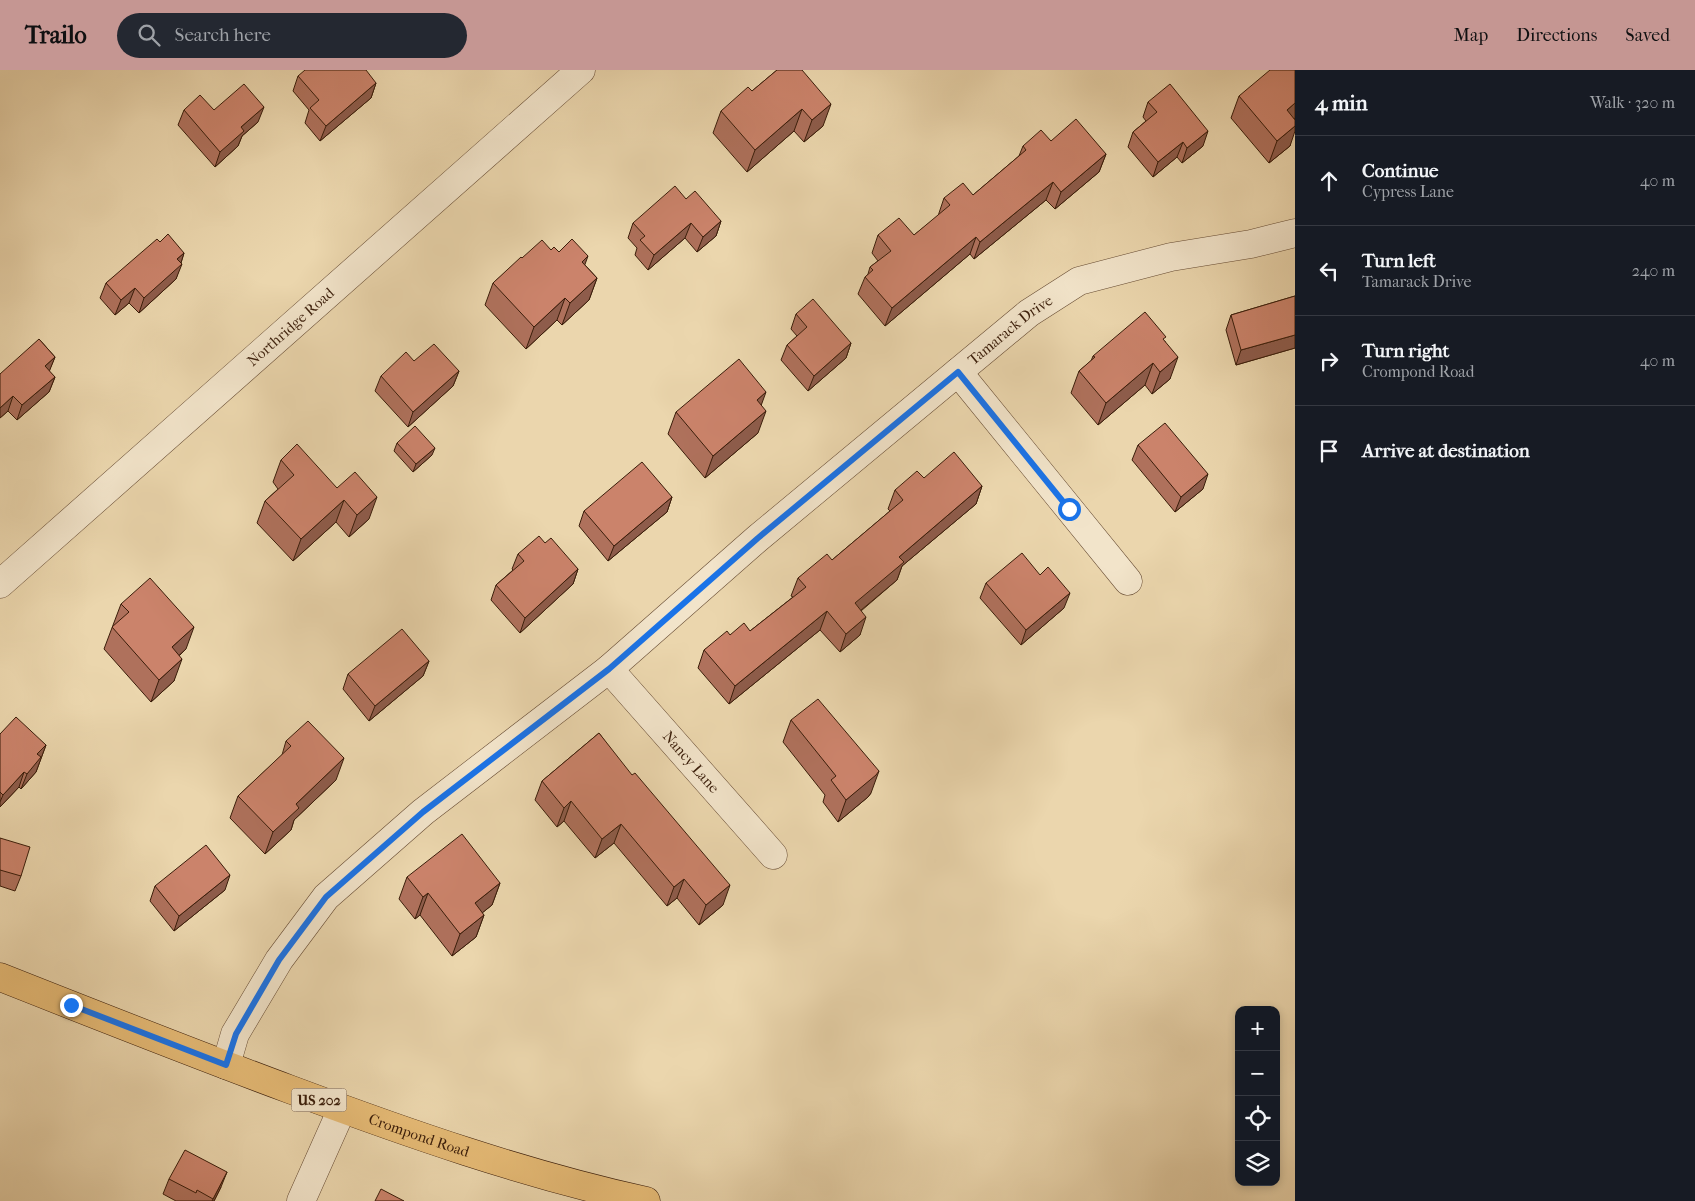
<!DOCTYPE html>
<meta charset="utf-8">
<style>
:root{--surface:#171b24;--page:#242831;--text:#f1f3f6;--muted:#9ea1a6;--line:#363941;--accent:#c59692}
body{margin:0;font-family:"IM FELL French Canon",serif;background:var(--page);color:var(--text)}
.controls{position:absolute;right:15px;bottom:15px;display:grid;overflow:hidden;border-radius:10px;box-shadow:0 2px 8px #0003}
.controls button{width:45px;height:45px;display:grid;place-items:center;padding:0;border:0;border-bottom:1px solid var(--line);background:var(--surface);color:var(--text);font:25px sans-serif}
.stop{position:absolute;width:15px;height:15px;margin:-11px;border:4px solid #1a73e8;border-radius:50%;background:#fff}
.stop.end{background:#1a73e8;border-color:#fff;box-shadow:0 1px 5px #0008}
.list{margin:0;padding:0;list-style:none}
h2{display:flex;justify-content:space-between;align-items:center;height:65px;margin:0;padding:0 20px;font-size:21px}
h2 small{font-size:16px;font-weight:400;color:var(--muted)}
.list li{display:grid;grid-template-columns:32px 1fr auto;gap:15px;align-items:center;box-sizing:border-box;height:90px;padding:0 20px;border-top:1px solid var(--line)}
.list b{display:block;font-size:19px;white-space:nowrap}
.list p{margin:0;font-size:16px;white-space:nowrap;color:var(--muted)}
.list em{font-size:16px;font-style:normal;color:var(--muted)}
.icon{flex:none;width:28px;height:28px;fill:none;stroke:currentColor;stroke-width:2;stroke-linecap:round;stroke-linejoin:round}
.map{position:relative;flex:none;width:1295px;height:1131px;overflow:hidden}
header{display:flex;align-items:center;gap:30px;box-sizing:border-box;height:70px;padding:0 25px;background:var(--accent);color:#111}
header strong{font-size:24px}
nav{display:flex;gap:28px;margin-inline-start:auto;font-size:18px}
.search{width:350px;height:45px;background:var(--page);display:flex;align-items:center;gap:12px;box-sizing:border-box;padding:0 18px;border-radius:28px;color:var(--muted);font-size:19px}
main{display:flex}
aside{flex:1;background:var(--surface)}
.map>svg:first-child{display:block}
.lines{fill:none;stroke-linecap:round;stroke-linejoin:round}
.street-casing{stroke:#664b33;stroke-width:29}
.primary-casing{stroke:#3a1d0a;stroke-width:29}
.street{stroke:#f2e4ca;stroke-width:28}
.primary{stroke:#e6bb76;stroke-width:28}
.wall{fill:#af715c;stroke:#3a1d0a}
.shaded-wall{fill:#8e5c4b;stroke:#3a1d0a}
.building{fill:#cb836b;stroke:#3a1d0a}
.route{stroke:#1a73e8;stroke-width:6}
.labels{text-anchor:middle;stroke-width:5;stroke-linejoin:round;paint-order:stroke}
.shield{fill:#f2e4ca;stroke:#715944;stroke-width:1}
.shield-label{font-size:14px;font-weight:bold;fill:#3a1d0a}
.street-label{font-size:15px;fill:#3a1d0a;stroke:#f2e4ca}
</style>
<header>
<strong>Trailo</strong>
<div class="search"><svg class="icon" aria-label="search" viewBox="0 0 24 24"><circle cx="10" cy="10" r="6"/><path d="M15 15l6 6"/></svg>Search here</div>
<nav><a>Map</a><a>Directions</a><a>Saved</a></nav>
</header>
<main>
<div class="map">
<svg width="1295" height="1131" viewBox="0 0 1295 1131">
<rect width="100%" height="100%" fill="#ebd6ad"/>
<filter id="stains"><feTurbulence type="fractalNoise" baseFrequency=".004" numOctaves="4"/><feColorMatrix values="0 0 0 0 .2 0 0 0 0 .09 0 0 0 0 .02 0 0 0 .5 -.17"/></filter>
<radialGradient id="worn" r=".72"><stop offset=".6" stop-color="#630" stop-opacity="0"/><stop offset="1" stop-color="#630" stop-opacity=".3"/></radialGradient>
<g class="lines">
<defs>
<g id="street">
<path d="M 958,302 L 1128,511"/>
<path id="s1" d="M 0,514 L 581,0"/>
<path id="s2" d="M 609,599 L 773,785"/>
<path id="s3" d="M 226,995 L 235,964 L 279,890 L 326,827 L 423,742 L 609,599 L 758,468 L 1029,243 L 1079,211 L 1171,187 L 1251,174 L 1295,163"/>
<path d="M 301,1131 L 342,1039"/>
</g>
<g id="primary">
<path id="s4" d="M 0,907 C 96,945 192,983 289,1019 C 407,1063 524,1104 646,1131"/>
</g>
</defs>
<!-- street casing -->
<use href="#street" class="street-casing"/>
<!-- primary casing -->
<use href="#primary" class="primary-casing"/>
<!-- street -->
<use href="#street" class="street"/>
<!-- primary -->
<use href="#primary" class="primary"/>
</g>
<!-- wall -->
<path class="wall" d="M 777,0 L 823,56 L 804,72 L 794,61 L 747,102 L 713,63 L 721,41 L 752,21 Z
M 1295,0 L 1295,48 L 1294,49 L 1290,76 L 1269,93 L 1231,48 L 1239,26 Z
M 298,6 L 376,13 L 371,28 L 320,71 L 305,53 L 309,40 L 293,21 Z
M 1148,32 L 1203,76 L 1182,93 L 1177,87 L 1153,107 L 1128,77 L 1133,62 L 1146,51 L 1143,47 Z
M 184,40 L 214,40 L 258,52 L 242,66 L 238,76 L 215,97 L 178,55 Z
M 1051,71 L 1106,84 L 1099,102 L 1055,139 L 1046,130 L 974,189 L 970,184 L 885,256 L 858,224 L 865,207 L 868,204 L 870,197 L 878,191 L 872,183 L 878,165 L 914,165 L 938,146 L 944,128 L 973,125 L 1019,86 L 1023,76 Z
M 686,129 L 721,151 L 716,166 L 697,182 L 685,168 L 648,200 L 635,185 L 637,178 L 628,168 L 633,153 Z
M 160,172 L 184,183 L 176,209 L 139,243 L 129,233 L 115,245 L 100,228 L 106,213 Z
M 551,180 L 559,182 L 585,195 L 597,208 L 589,230 L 562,255 L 557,250 L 526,279 L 485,235 L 493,213 L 522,188 Z
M 1295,226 L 1295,278 L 1236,295 L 1226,260 L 1231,245 Z
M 796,244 L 851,273 L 846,288 L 808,321 L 781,290 L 787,275 L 797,266 L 791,259 Z
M 39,269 L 55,287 L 49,301 L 55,307 L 49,322 L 17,350 L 8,341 L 0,348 Z
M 1165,271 L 1170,309 L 1152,324 L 1145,315 L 1098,355 L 1071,323 L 1079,301 L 1091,291 L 1093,286 Z
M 414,291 L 459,301 L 453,316 L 408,357 L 375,321 L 381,306 Z
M 676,342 L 758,363 L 705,408 L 668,364 Z
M 397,373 L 432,385 L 413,402 L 394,381 Z
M 1138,375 L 1203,419 L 1175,442 L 1132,390 Z
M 281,390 L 337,418 L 369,449 L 349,467 L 336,452 L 293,491 L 257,453 L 265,431 L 278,419 L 273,412 Z
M 924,408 L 982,416 L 976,434 L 902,496 L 897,510 L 861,541 L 860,565 L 840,582 L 820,560 L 729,634 L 698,598 L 704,580 L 730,565 L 750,561 L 793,527 L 791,526 L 798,508 L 832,490 L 890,441 L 888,439 L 895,420 Z
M 672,427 L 667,442 L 608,491 L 579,456 L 584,441 Z
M 545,473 L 578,499 L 573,514 L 520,563 L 491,530 L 496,515 L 513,500 L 512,499 L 518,484 Z
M 986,513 L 1064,538 L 1021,575 L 980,528 Z
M 121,534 L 186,579 L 179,586 L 174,611 L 151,632 L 104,579 Z
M 429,591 L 423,606 L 369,651 L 343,619 L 348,604 Z
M 791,650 L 871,723 L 868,727 L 838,752 L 823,732 L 825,725 L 783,672 Z
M 599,663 L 723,835 L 699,855 L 677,828 L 667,836 L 614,773 L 595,788 L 564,751 L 557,757 L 535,730 L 542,711 Z
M 0,664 L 46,675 L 36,702 L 21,719 L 19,717 L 0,737 Z
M 286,671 L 336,710 L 294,750 L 291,760 L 265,784 L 230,748 L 238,726 L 282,685 Z
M 0,768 L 21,806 L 15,821 L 0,816 Z
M 407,807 L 500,813 L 492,835 L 482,843 L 484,845 L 476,867 L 452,886 L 420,845 L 415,849 L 399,829 Z
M 155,816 L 225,820 L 174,861 L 150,831 Z
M 169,1109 L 221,1117 L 214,1131 L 176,1131 L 163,1124 Z"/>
<!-- shaded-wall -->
<path class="shaded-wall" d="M 376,13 L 371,28 L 320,71 L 326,56 Z
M 1295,33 L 1295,48 L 1279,62 L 1287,40 Z
M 831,34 L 823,56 L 804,72 L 812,50 Z
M 264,37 L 258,52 L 242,66 L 238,76 L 215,97 L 220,82 L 241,57 Z
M 802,39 L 794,61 L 747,102 L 755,80 Z
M 1295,56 L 1295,61 L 1290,76 L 1269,93 L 1277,71 Z
M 1208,61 L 1203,76 L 1182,93 L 1187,78 Z
M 1183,72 L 1177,87 L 1153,107 L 1158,92 Z
M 1106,84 L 1099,102 L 1055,139 L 1061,122 Z
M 1053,112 L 1046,130 L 974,189 L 980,172 Z
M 721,151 L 716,166 L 697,182 L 703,167 Z
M 691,153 L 685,168 L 648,200 L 654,185 Z
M 976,167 L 970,184 L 885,256 L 892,238 Z
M 184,183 L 180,196 L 182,194 L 176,209 L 139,243 L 144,228 L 177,189 Z
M 588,186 L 580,208 L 582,192 Z
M 597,208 L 589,230 L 562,255 L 570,233 Z
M 135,218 L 129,233 L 115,245 L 121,230 Z
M 565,228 L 557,250 L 526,279 L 534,257 Z
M 1295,265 L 1295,278 L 1236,295 L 1241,280 Z
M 851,273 L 846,288 L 808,321 L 814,306 Z
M 55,287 L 49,302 L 45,296 Z
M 1178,287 L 1170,309 L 1152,324 L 1160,302 Z
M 1153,293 L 1145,315 L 1098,355 L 1106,333 Z
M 459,301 L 453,316 L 408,357 L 413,342 Z
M 55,307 L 49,322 L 17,350 L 22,335 Z
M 766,322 L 758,344 L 757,330 Z
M 13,326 L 8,341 L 0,348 L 0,338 Z
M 766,341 L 758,363 L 705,408 L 713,386 Z
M 435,378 L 432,385 L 413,402 L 416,394 Z
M 1208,404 L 1203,419 L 1175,442 L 1181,427 Z
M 982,416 L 976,434 L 902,496 L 897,510 L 848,551 L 855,533 L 899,487 Z
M 377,427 L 369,449 L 349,467 L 357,445 Z
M 672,427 L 667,442 L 608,491 L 614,476 Z
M 344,430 L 336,452 L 293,491 L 301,469 Z
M 578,499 L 573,514 L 520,563 L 525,548 Z
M 1070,523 L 1064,538 L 1021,575 L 1026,560 Z
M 827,541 L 820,560 L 729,634 L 735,616 Z
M 866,547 L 860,565 L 840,582 L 846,564 Z
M 194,557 L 186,579 L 164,599 L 172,577 Z
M 182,589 L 174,611 L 151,632 L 159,610 Z
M 429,591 L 423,606 L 369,651 L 375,636 Z
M 46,675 L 36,702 L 21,719 L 27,704 L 37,684 Z
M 344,688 L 336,710 L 294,750 L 291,760 L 265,784 L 273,762 L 296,734 Z
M 879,701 L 871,723 L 868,727 L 838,752 L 846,730 Z
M 24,702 L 19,717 L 0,737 L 0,732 L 3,725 Z
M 571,731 L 564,751 L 557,757 L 564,738 Z
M 621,754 L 614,773 L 595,788 L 602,769 Z
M 230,805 L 225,820 L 174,861 L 179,846 Z
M 684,809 L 677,828 L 667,836 L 674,817 Z
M 500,813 L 492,835 L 467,855 L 475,833 Z
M 730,815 L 723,835 L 699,855 L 706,835 Z
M 428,823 L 420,845 L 415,849 L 423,827 Z
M 484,845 L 476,867 L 452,886 L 460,864 Z
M 227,1102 L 221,1117 L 214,1131 L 212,1131 Z"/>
<!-- building -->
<path class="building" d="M 305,0 L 366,0 L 376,13 L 326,56 L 310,38 L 319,30 L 298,6 Z
M 777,0 L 802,0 L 831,34 L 812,50 L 802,39 L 755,80 L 721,41 L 748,17 L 752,21 Z
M 1270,0 L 1295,0 L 1295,33 L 1287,40 L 1295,50 L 1295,56 L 1277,71 L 1239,26 Z
M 244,14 L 264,37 L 241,57 L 244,61 L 220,82 L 184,40 L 200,25 L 214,40 Z
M 1170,14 L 1208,61 L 1187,78 L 1183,72 L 1158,92 L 1133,62 L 1157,42 L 1148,32 Z
M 1076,49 L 1106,84 L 1061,122 L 1053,112 L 980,172 L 976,167 L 892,238 L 865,207 L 873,200 L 870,197 L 891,181 L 878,165 L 899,148 L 914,165 L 950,135 L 944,128 L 963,113 L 973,125 L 1026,80 L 1023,76 L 1041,60 L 1051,71 Z
M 675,116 L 686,129 L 695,121 L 721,151 L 703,167 L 691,153 L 654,185 L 640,170 L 645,166 L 633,153 Z
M 168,164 L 184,183 L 177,189 L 182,194 L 144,228 L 135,218 L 121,230 L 106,213 L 157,169 L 160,172 Z
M 572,169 L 588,186 L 582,192 L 597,208 L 570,233 L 565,228 L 534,257 L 493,213 L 521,187 L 522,188 L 542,170 L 551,180 L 554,177 L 559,182 Z
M 1295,226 L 1295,265 L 1241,280 L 1231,245 Z
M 813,229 L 851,273 L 814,306 L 787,275 L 807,257 L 796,244 Z
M 1145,242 L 1166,267 L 1163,269 L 1178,287 L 1160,302 L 1153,293 L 1106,333 L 1079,301 L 1095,287 L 1093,286 Z
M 39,269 L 55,287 L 45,296 L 55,307 L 22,335 L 13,326 L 0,338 L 0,304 Z
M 434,274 L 459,301 L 413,342 L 381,306 L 406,282 L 414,291 Z
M 739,289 L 766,322 L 757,330 L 766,341 L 713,386 L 676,342 Z
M 1165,353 L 1208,404 L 1181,427 L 1138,375 Z
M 415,356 L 435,378 L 416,394 L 397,373 Z
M 297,374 L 337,418 L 355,402 L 377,427 L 357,445 L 344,430 L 301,469 L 265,431 L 294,405 L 281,390 Z
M 954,382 L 982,416 L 899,487 L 904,492 L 855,533 L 866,547 L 846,564 L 827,541 L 735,616 L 704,580 L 727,561 L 730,565 L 744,553 L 750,561 L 806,517 L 798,508 L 827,484 L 832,490 L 903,430 L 895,420 L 917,401 L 924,408 Z
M 642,392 L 672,427 L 614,476 L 584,441 Z
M 539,466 L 545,473 L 551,468 L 578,499 L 525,548 L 496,515 L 524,491 L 518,484 Z
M 1022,483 L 1040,505 L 1048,497 L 1070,523 L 1026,560 L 986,513 Z
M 150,508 L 194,557 L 172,577 L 182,589 L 159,610 L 112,557 L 129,542 L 121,534 Z
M 402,559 L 429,591 L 375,636 L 348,604 Z
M 818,629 L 879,701 L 876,705 L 846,730 L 831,710 L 836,706 L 791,650 Z
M 16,647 L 46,675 L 37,684 L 41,687 L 27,704 L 24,702 L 3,725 L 0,722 L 0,664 Z
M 308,651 L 344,688 L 296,734 L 299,738 L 273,762 L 238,726 L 291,676 L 286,671 Z
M 599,663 L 632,705 L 635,703 L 730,815 L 706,835 L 684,809 L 674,817 L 621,754 L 602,769 L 571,731 L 564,738 L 542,711 Z
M 462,764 L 500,813 L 475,833 L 484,845 L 460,864 L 428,823 L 423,827 L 407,807 Z
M 0,768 L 30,777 L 21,806 L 0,800 Z
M 206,775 L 230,805 L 179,846 L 155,816 Z
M 185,1080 L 227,1102 L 213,1129 L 197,1120 L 196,1123 L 169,1109 Z
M 381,1119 L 404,1131 L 375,1131 Z"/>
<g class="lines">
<!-- route -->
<path class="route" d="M 71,935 L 226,995 L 236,964 L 279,890 L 326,827 L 423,742 L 609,599 L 758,468 L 958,302 L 1069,439"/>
</g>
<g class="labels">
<!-- shield labels -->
<rect class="shield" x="291.5" y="1018.5" width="55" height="23" rx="4"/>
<g class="shield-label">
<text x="319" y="1035">US 202</text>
</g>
<!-- street labels -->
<g class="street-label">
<text dy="5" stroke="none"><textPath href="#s1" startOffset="388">Northridge Road</textPath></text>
<text dy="5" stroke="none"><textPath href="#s3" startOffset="1086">Tamarack Drive</textPath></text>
<text dy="5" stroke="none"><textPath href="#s2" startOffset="124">Nancy Lane</textPath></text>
<text dy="5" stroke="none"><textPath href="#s4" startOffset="448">Crompond Road</textPath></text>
</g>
</g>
<rect width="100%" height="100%" filter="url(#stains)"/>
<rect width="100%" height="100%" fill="url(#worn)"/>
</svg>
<div class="controls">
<button>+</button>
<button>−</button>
<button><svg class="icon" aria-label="locate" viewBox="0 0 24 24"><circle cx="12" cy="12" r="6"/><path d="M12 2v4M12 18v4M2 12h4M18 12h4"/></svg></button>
<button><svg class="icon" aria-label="layers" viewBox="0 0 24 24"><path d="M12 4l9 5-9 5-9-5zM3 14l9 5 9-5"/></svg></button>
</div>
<div class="stop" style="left:1069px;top:439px"></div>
<div class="stop end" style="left:71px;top:935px"></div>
</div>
<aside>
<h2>4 min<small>Walk · 320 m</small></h2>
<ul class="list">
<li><svg class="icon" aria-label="ahead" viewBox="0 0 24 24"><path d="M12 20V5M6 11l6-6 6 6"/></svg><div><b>Continue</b><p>Cypress Lane</p></div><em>40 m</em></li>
<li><svg class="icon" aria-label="left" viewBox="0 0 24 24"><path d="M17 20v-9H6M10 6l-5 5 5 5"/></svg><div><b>Turn left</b><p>Tamarack Drive</p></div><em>240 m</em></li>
<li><svg class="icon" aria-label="right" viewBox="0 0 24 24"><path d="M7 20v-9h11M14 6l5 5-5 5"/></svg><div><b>Turn right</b><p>Crompond Road</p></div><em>40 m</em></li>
<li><svg class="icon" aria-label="arrive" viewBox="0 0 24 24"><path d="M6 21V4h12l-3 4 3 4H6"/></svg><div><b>Arrive at destination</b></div></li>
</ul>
</aside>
</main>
